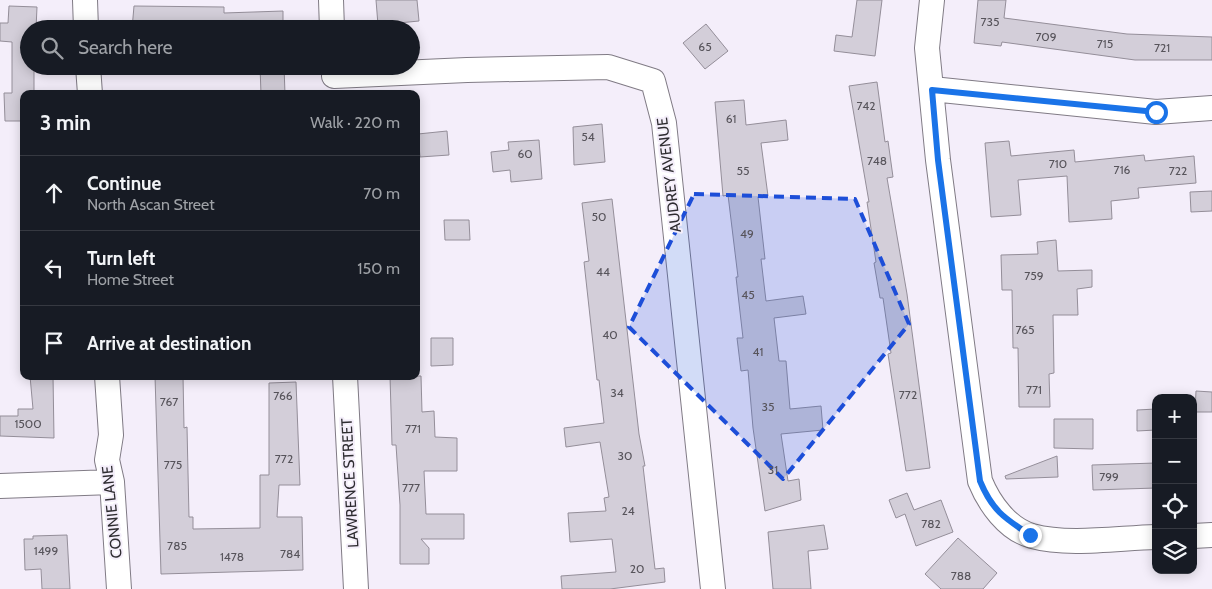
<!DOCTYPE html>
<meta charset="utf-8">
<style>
:root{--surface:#171b24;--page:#242831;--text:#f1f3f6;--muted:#9ea1a6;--line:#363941}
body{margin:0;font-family:Cabin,sans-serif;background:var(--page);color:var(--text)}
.controls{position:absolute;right:15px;bottom:15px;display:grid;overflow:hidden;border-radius:10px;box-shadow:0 2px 12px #0003}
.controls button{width:45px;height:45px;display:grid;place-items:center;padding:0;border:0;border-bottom:1px solid var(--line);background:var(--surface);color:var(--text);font:25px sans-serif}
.stop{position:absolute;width:15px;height:15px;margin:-11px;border:4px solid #1a73e8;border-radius:50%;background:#fff}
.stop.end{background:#1a73e8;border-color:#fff;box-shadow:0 1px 5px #0008}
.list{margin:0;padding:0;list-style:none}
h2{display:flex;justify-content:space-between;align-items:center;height:65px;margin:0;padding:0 20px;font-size:21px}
h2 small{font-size:16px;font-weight:400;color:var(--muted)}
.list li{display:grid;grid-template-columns:32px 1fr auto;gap:15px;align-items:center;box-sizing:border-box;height:75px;padding:0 20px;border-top:1px solid var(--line)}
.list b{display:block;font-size:19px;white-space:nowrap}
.list p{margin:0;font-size:16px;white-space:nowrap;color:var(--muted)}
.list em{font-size:16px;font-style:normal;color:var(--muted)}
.icon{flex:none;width:28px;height:28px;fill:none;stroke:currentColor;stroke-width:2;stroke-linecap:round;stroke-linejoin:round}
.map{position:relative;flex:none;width:1212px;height:589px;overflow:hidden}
.search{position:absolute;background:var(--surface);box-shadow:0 2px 12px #0003;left:20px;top:20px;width:400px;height:55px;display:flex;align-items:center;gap:12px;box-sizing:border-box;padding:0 18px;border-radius:28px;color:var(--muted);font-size:19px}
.panel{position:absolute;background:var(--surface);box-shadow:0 2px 12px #0003;left:20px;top:90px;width:400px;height:290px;border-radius:10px}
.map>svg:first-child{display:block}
.building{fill:#d3ced9;stroke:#948e99}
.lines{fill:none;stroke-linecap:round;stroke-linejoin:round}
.minor-casing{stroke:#807b85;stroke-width:26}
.minor{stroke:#fff;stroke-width:24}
.route{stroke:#1a73e8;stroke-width:6}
.marked{fill:#1d4ed8;fill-opacity:0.2;stroke:#1d4ed8;stroke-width:4;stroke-dasharray:10 6;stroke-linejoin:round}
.labels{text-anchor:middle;stroke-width:4;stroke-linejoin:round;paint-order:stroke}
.number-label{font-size:12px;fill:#57545b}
.street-label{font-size:15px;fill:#2e2c31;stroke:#f4eefa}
</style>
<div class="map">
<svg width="1212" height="589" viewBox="0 0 1212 589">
<rect width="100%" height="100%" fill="#f4eefa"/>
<!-- building -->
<path class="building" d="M 376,0 L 417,0 L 419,21 L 378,25 Z
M 857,0 L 882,0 L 875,56 L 834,51 L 836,35 L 852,37 Z
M 978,0 L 1006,0 L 1004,18 L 1127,34 L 1212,37 L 1212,60 L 1135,60 L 1002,42 L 1001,46 L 974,43 Z
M 9,6 L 37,7 L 36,29 L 29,29 L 29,66 L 34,66 L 34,94 L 24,94 L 24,121 L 5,121 L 4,93 L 12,93 L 12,42 L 0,41 L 0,23 L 8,23 Z
M 134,6 L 224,7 L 224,13 L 283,11 L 283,29 L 132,29 Z
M 706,24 L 728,51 L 705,69 L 683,43 Z
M 260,66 L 284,66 L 285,94 L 261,94 Z
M 877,82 L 885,142 L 888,141 L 893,177 L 887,178 L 907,294 L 930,468 L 906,471 L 888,354 L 891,353 L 883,298 L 880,298 L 874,263 L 876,262 L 867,202 L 869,202 L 849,86 Z
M 744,100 L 746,125 L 786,120 L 788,140 L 761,143 L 768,196 L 758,197 L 765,259 L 761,259 L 766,301 L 803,296 L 806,314 L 774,318 L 779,361 L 786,361 L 790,409 L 821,406 L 823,430 L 781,434 L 788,481 L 799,479 L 801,500 L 765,511 L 753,428 L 748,370 L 741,371 L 737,338 L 743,338 L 736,277 L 738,277 L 728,195 L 723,196 L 715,102 Z
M 602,124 L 605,162 L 574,165 L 573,127 Z
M 447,131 L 449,155 L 420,157 L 418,134 Z
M 539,140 L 542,179 L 511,182 L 510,170 L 493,172 L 491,152 L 509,150 L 508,142 Z
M 1009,141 L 1011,156 L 1074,150 L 1075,162 L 1144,155 L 1145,161 L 1194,156 L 1196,183 L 1138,188 L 1139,198 L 1111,201 L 1112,219 L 1069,222 L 1067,176 L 1018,180 L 1021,215 L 991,217 L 985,143 Z
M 1212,191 L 1212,211 L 1191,212 L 1190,192 Z
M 612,199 L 639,434 L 645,466 L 643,466 L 655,569 L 664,568 L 665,582 L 610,589 L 562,589 L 561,576 L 616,572 L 612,539 L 570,542 L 568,513 L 606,511 L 604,498 L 609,497 L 600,442 L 566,447 L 564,428 L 604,423 L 599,380 L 597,380 L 584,262 L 589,261 L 582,203 Z
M 444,220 L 469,220 L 470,240 L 445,240 Z
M 1056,240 L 1058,271 L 1092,270 L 1092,287 L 1077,289 L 1078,315 L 1053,315 L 1054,373 L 1049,374 L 1050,407 L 1019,407 L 1018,348 L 1013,348 L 1012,290 L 1002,290 L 1001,255 L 1038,254 L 1037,242 Z
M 431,338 L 453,338 L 453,365 L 431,366 Z
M 30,376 L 53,376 L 54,438 L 0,436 L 0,416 L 18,416 L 18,409 L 33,409 Z
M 155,376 L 183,376 L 184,428 L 187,427 L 189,517 L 193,517 L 193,529 L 260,528 L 260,475 L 269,475 L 269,383 L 296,382 L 300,485 L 279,485 L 277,517 L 302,517 L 303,570 L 161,574 Z
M 390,376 L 421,376 L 422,412 L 434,411 L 435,437 L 457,438 L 457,471 L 424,471 L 426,514 L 464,514 L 464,539 L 421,539 L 429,548 L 429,564 L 400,564 L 400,505 L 396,445 L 392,445 Z
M 1196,391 L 1212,392 L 1212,412 L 1195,412 Z
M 1156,409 L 1156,430 L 1137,431 L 1137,410 Z
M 1054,419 L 1093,419 L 1093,449 L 1054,448 Z
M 1057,456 L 1058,477 L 1006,479 L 1005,476 Z
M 1156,463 L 1156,488 L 1093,490 L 1092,465 Z
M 907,493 L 914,510 L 941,500 L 953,532 L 916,546 L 905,514 L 896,518 L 889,500 Z
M 824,525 L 828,549 L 808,551 L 811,589 L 773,589 L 768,532 Z
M 67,535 L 70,589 L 42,589 L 41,569 L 25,570 L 24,539 L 33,539 L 33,536 Z
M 958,538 L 997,573 L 983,589 L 941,589 L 925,574 Z"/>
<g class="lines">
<defs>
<path id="minor" d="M 85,0 L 86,29
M 331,0 L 332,29
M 932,0 L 927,48 L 938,160 L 980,481 C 989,503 1007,529 1032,536 C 1068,546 1118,538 1156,537
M 88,66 L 90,94
M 334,76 L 467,70 L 608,67 L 653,81 L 664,123 L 713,589
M 932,89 L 1156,112 L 1212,108
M 107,376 L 111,435 L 107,460 L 112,482 L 119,589
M 345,376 L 356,589
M 0,486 L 112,482
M 1193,536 L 1212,535"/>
</defs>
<!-- minor casing -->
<use href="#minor" class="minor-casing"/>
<!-- minor -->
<use href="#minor" class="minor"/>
</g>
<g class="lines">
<!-- route -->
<path class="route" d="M 1030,535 C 1004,518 992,510 980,481 L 938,160 L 932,90 L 1156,112"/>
</g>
<!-- marked area -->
<path class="marked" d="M 694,194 L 855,199 L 909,324 L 783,479 L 629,327 Z"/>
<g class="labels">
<!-- number labels -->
<g class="number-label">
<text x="990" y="26">735</text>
<text x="1046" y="41">709</text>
<text x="1105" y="48">715</text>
<text x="705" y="51">65</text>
<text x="1162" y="52">721</text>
<text x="866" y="110">742</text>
<text x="731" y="123">61</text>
<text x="588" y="141">54</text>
<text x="525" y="158">60</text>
<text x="877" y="165">748</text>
<text x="1058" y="168">710</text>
<text x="1122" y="174">716</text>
<text x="743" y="175">55</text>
<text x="1178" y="175">722</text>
<text x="599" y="221">50</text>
<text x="747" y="238">49</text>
<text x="603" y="276">44</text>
<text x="1034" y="280">759</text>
<text x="748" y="299">45</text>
<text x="1025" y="334">765</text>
<text x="610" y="339">40</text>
<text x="758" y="356">41</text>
<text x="1034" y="394">771</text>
<text x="617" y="397">34</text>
<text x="908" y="399">772</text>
<text x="283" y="400">766</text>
<text x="169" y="406">767</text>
<text x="768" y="411">35</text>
<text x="28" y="428">1500</text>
<text x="413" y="433">771</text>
<text x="625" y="460">30</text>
<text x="284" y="463">772</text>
<text x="173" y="469">775</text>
<text x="773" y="474">31</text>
<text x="1109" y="481">799</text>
<text x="411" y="492">777</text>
<text x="628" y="515">24</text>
<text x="931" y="528">782</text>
<text x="177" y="550">785</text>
<text x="46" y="555">1499</text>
<text x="290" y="558">784</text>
<text x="232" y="561">1478</text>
<text x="637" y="573">20</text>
<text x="961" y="580">788</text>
</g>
<!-- street labels -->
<g class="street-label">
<text transform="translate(669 175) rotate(-97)" y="5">AUDREY AVENUE</text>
<text transform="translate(350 483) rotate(-93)" y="5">LAWRENCE STREET</text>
<text transform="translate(112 512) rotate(-96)" y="5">CONNIE LANE</text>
</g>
</g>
</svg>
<div class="controls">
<button>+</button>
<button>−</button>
<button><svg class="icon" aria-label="locate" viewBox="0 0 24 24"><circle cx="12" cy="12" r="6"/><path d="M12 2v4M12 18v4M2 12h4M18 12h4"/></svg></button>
<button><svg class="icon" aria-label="layers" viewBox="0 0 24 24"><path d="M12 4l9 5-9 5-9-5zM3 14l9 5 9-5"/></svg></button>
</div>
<div class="stop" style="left:1156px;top:112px"></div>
<div class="stop end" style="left:1030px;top:535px"></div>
<div class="search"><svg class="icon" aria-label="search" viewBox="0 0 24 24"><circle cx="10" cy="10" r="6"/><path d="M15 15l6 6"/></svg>Search here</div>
<section class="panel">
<h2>3 min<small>Walk · 220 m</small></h2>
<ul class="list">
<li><svg class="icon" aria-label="ahead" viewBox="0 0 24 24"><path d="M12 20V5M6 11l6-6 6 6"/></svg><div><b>Continue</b><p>North Ascan Street</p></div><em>70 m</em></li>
<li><svg class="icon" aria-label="left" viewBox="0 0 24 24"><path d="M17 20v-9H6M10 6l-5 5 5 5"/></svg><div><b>Turn left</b><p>Home Street</p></div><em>150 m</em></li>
<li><svg class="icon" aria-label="arrive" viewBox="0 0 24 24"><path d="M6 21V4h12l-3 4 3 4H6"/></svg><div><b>Arrive at destination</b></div></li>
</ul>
</section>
</div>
